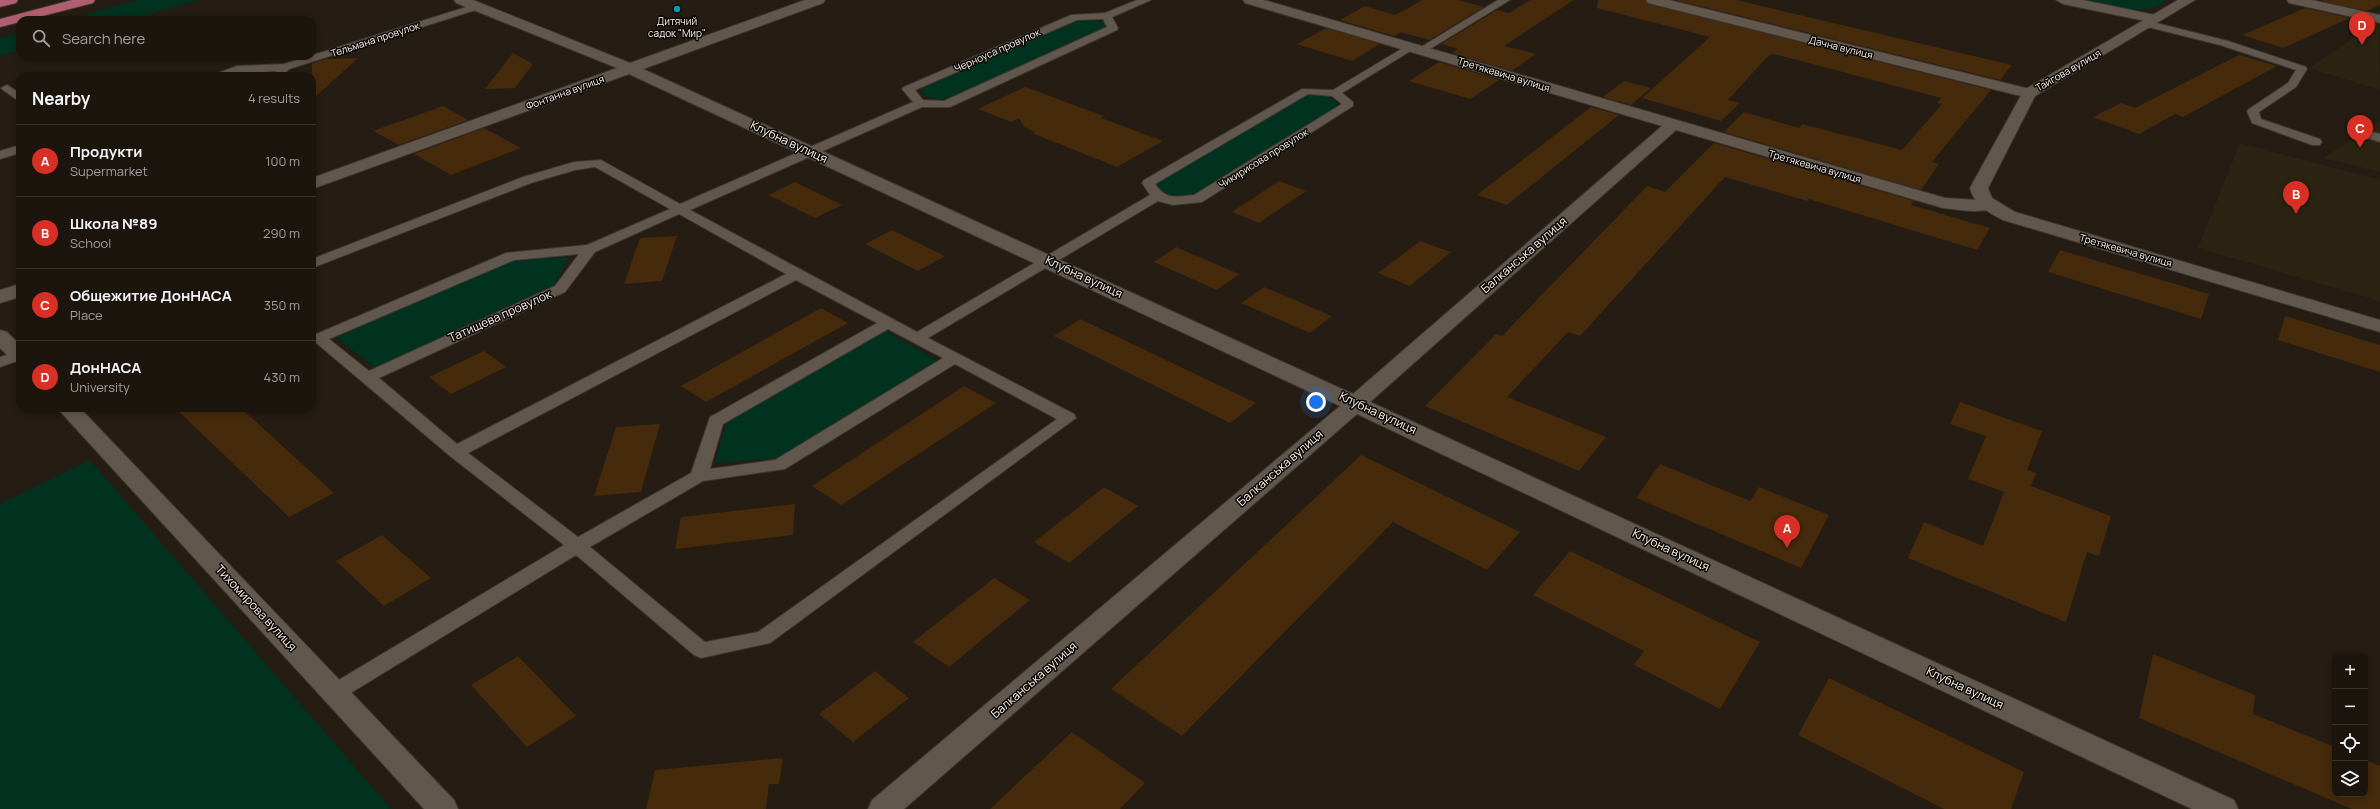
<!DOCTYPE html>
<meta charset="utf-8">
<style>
:root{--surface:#1c150e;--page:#251e17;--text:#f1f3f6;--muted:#a09f9e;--line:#3a342e;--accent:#d93025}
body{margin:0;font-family:Manrope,sans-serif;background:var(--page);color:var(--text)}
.controls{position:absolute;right:12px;bottom:12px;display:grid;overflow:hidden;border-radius:8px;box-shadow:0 2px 6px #0003}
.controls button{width:36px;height:36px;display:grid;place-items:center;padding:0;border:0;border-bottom:1px solid var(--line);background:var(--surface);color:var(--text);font:20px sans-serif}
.you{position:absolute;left:1316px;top:402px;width:14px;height:14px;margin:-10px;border:3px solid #fff;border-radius:50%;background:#1a73e8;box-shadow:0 0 0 6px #1a73e833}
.badge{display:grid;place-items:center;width:26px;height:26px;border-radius:50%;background:var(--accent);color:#fff;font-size:13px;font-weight:700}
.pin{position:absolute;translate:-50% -33px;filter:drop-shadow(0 1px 2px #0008)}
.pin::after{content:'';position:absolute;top:21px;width:14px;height:12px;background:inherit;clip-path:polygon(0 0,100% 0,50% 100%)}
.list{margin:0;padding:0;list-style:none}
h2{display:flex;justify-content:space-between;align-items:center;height:52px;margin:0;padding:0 16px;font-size:17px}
h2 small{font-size:13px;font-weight:400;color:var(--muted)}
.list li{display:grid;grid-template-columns:26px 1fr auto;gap:12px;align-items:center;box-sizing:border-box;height:72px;padding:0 16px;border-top:1px solid var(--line)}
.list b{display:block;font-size:15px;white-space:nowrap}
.list p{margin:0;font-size:13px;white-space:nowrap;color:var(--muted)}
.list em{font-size:13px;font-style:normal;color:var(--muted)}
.icon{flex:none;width:22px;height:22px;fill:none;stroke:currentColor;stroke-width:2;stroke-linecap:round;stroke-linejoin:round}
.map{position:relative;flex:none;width:2380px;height:809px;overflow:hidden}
.search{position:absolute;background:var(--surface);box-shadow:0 2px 6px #0003;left:16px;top:16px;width:300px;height:44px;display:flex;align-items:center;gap:10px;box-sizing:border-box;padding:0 14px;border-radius:12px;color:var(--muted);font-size:15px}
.panel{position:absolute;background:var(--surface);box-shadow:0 2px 6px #0003;left:16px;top:72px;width:300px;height:340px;border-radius:12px}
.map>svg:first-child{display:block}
.education{fill:#2b2413}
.green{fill:#00321f}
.building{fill:#452a0c}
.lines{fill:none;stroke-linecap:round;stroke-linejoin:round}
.service-casing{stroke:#3c3631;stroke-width:2}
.minor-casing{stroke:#3c3631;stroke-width:2}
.tertiary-casing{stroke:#3c3631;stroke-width:2}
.primary-casing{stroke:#3c3631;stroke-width:2}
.service{fill:#61574d;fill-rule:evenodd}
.minor{fill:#61574d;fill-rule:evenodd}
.tertiary{fill:#61574d;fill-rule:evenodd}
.primary{fill:#b15e72;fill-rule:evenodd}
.culture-dot{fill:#0f9aa8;stroke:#0b0704;stroke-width:1.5}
.labels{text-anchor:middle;stroke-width:3;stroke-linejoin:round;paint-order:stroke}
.far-poi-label{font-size:10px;fill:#faf4ee;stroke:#0b0704}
.far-street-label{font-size:10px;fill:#faf4ee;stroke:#0b0704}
.street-label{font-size:12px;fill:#faf4ee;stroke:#0b0704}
</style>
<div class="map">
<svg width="2380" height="809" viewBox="0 0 2380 809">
<rect width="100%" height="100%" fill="#251c13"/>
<!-- education -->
<path class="education" d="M 2379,21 L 2380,90 L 2309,68 Z
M 2380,121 L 2380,172 L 2324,158 L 2361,133 Z
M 2240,143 L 2380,180 L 2380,301 L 2198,248 Z"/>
<!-- green -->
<path class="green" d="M 138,0 L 199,0 L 128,20 L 66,20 Z
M 2079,0 L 2166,0 C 2149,19 2101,5 2079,0 Z
M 1089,18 L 1105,23 L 1105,28 L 954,99 L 936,100 L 923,95 L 922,87 L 1076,20 Z
M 20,33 L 20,50 L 0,56 L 0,38 Z
M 1316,94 L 1336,100 L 1339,107 L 1195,197 L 1175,199 L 1158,192 L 1155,182 L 1302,96 Z
M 569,257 L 554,286 L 375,368 L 336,337 L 515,259 Z
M 885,331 L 941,362 L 783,458 L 715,463 L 726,423 Z
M 90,460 L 391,809 L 0,809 L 0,504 Z"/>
<!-- building -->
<path class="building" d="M 1422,0 L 1458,0 L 1484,7 L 1429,40 L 1401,32 L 1394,36 L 1340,20 L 1365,6 L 1396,15 Z
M 1530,0 L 1574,0 L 1504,46 L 1536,54 L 1512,71 L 1452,53 L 1458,49 L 1441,44 L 1497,10 L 1509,13 Z
M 1598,0 L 1645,0 L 1648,4 L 1991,90 L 1932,162 L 1939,164 L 1921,190 L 1724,132 L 1744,112 L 1799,128 L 1802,124 L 1902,150 L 1942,104 L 1937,103 L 1941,98 L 1774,54 L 1768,56 L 1728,100 L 1740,103 L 1721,121 L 1642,98 L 1710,37 L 1597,8 Z
M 1675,0 L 1736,0 L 2012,65 L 2000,80 Z
M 2324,0 L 2380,0 L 2380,5 L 2367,11 L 2322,1 Z
M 2305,8 L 2350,18 L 2283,48 L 2242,35 Z
M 1326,28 L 1380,44 L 1352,61 L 1297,44 Z
M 513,53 L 533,64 L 515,88 L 485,89 Z
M 2239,55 L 2277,66 L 2183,117 L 2175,114 L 2139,134 L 2093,117 L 2121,103 L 2135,108 Z
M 358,58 L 312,100 L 312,63 L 326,59 Z
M 1439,62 L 1499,80 L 1470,99 L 1409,81 Z
M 1624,81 L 1651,88 L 1631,105 L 1603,97 Z
M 1025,87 L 1104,116 L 1101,118 L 1163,141 L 1117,167 L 1032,133 L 1035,132 L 1024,127 L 1019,118 L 1011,122 L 978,109 Z
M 443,106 L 468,120 L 399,145 L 373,131 Z
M 1591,107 L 1619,115 L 1507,205 L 1477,195 Z
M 484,128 L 521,148 L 451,175 L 414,154 Z
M 1714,143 L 1914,201 L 1911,205 L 1990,228 L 1977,250 L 1809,199 L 1807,201 L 1725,177 L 1580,336 L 1568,332 L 1507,397 L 1606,437 L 1579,471 L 1425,406 L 1496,334 L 1502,336 L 1647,186 L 1665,192 Z
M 1279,181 L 1306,191 L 1259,223 L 1232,212 Z
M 795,182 L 842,205 L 815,218 L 768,195 Z
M 892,230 L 945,256 L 918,271 L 865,244 Z
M 677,236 L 662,281 L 624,284 L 640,238 Z
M 1420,241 L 1451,252 L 1410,286 L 1378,273 Z
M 1176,247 L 1239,274 L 1217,290 L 1154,262 Z
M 2060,250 L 2209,294 L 2201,319 L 2048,272 Z
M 1264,287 L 1332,316 L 1310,333 L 1241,303 Z
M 821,308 L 848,323 L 706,402 L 681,386 Z
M 2285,316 L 2380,345 L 2380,372 L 2278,340 Z
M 1080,319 L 1145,350 L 1256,403 L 1230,423 L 1054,336 Z
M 484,351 L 506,367 L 451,394 L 429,377 Z
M 964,386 L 996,403 L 841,505 L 812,486 Z
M 1960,402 L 2042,431 L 2027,470 L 2036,473 L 2031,486 L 2111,516 L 2099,556 L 2087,552 L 2066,622 L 1908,558 L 1924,522 L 1983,546 L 2004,492 L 1968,479 L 1986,436 L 1950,424 Z
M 175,408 L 241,408 L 334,493 L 289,517 Z
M 660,424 L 641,492 L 594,496 L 616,427 Z
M 1361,455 L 1520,532 L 1487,570 L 1393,522 L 1182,736 L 1111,689 Z
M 1660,464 L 1750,501 L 1759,487 L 1829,515 L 1801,568 L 1636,498 Z
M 1104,487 L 1138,506 L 1069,563 L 1034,542 Z
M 795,504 L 793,535 L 675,549 L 681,517 Z
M 382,535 L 431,578 L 384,606 L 336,561 Z
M 1570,551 L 1760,642 L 1720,709 L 1634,665 L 1644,651 L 1533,595 Z
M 994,578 L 1030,600 L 949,667 L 913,642 Z
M 2153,654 L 2255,695 L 2253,714 L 2335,747 L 2335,794 L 2365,794 L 2365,760 L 2380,766 L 2380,809 L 2352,809 L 2139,718 Z
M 518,656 L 576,716 L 527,747 L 471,685 Z
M 875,671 L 909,698 L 853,742 L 819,714 Z
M 1829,678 L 2024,772 L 2011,809 L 1944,809 L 1798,735 Z
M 1072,732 L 1145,783 L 1120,809 L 990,809 Z
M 783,758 L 779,784 L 769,784 L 766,809 L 646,809 L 655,770 Z"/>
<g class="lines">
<defs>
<path id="service" d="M 1137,0 L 1151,0 L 1112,17 L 1118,28 L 1117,30 L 950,107 L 922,107 L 690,210 L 917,332 L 1150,195 L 1142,183 L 1144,180 L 1302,89 L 1333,90 L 1408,45 L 1412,44 L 1417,47 L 1342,93 L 1353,102 L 1353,106 L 1202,202 L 1173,205 L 1158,201 L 928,338 L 1074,414 L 1076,418 L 770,643 L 701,658 L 694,655 L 576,555 L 341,699 L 334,701 L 327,699 L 324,693 L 327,687 L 564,545 L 450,456 L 314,341 L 312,339 L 314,335 L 506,253 L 587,245 L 670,209 L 595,167 L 575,170 L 531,183 L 312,268 L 312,259 L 523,177 L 574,162 L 601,160 L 680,204 L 913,102 L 902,89 L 904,87 L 1071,15 L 1105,13 ZM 1103,19 L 1107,27 L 944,101 L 923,100 L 915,90 L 1077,20 ZM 1308,94 L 1332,96 L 1342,104 L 1194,195 C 1176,197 1166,200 1155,184 ZM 679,214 L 786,274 L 457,444 L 379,378 L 565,292 L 595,252 ZM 579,254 L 555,286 L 369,371 L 329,339 L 514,260 ZM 796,280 L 877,323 L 710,417 L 691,473 L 578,537 L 468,453 ZM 888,329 L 943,358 L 775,460 L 710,469 L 723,424 ZM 955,364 L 1057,419 L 758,632 L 705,642 L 590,547 L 703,481 L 785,469 Z
M 1498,0 L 1510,0 L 1425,52 L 1421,53 L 1416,50 Z
M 476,4 L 481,7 L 479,9 L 289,69 L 283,76 L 272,76 L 276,71 L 210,76 L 237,66 L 284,64 Z
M 2148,21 L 2228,41 L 2306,67 L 2307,69 L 2296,87 L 2259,112 L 2261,119 L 2320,139 L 2322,142 L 2320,145 L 2312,145 L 2252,123 L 2247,111 L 2249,109 L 2288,83 L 2296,70 L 2220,45 L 2144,26 L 2143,24 Z
M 7,85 L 20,93 L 20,102 L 3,90 L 1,88 Z
M 2361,129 L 2380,134 L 2380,142 L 2357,135 L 2355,133 Z
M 20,145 L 20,153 L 0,159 L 0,151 Z
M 20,351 L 20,360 L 0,367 L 0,357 Z"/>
<path id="minor" d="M 454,0 L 473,0 L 630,63 L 805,0 L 825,0 L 823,3 L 643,69 L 1353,394 L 1662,126 L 1245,3 L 1243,0 L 1264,0 L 1945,198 L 1994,201 L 1997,205 L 1994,209 C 1977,213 1960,210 1943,208 L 1676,130 L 1370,402 L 2234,800 L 2238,809 L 2192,809 L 1357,414 L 904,809 L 868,809 L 872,800 L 1340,406 L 629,74 L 312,189 L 312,178 L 617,68 L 456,3 Z
M 1646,0 L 1669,0 L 2034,90 L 2037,93 L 2029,98 L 1648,3 Z
M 2056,0 L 2083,0 L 2155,15 L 2162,19 L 2155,23 L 2063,4 Z
M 2287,0 L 2312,0 L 2380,15 L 2380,23 L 2289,3 Z
M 20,284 L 20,297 L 0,303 L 0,290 Z
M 0,330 L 7,332 L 20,345 L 20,363 L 13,361 L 0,348 Z
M 57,408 L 80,408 L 454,800 L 458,809 L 424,809 Z"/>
<path id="tertiary" d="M 2178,0 L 2195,0 L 2035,96 L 1988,188 L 1992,198 L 2015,212 L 2380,320 L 2380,332 L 2003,220 C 1988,212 1974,205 1970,188 L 2024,90 Z"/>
<path id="primary" d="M 0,0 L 18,0 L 16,3 L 0,7 Z
M 72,0 L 95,0 L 93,3 L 27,20 L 20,20 L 20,22 L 0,27 L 0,19 Z"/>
</defs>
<!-- service casing -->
<use href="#service" class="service-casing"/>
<!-- minor casing -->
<use href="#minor" class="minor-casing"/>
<!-- tertiary casing -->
<use href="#tertiary" class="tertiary-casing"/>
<!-- primary casing -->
<use href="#primary" class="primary-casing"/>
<!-- service -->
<use href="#service" class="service"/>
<!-- minor -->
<use href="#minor" class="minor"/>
<!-- tertiary -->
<use href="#tertiary" class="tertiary"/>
<!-- primary -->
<use href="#primary" class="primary"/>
</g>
<!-- markers -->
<circle class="culture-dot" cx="677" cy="9" r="4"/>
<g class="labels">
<!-- far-poi labels -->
<g class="far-poi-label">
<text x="677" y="25">Дитячий<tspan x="677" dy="12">садок "Мир"</tspan></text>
</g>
<!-- far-street labels -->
<g class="far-street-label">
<text transform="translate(375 39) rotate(-18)" y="4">Тельмана провулок</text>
<text transform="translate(1841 47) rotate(14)" y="4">Дачна вулиця</text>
<text transform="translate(997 50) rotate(-24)" y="4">Черноуса провулок</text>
<text transform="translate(2068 70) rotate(-30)" y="4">Тайгова вулиця</text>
<text transform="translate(1504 74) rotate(17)" y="4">Третякевича вулиця</text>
<text transform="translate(565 92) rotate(-20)" y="4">Фонтанна вулиця</text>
<text transform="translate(1263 158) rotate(-32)" y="4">Чикирисова провулок</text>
<text transform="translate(1815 166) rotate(16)" y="4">Третякевича вулиця</text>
<text transform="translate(2126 250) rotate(16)" y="4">Третякевича вулиця</text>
</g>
<!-- street labels -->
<g class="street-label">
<text transform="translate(789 142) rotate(25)" y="4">Клубна вулиця</text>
<text transform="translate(1524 255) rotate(-41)" y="4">Балканська вулиця</text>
<text transform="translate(1084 277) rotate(25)" y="4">Клубна вулиця</text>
<text transform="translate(500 316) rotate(-24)" y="4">Татищева провулок</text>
<text transform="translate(1378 413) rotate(25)" y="4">Клубна вулиця</text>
<text transform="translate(1280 468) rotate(-41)" y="4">Балканська вулиця</text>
<text transform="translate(1671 550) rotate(25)" y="4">Клубна вулиця</text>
<text transform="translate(256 608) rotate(47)" y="4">Тихомирова вулиця</text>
<text transform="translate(1034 680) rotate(-41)" y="4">Балканська вулиця</text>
<text transform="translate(1965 688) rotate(25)" y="4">Клубна вулиця</text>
</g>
</g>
</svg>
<div class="controls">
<button>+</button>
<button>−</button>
<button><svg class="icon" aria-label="locate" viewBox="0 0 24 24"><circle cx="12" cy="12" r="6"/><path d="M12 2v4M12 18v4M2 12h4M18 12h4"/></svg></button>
<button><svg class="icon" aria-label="layers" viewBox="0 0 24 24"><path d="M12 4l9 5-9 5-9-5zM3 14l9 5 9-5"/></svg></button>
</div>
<div class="you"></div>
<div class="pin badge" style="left:1787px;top:548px">A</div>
<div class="pin badge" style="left:2296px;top:214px">B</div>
<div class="pin badge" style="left:2360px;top:148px">C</div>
<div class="pin badge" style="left:2362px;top:45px">D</div>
<div class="search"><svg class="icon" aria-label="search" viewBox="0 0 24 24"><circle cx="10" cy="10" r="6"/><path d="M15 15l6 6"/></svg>Search here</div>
<section class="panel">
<h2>Nearby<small>4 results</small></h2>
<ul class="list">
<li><span class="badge">A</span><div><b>Продукти</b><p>Supermarket</p></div><em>100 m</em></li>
<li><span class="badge">B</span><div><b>Школа №89</b><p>School</p></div><em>290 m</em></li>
<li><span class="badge">C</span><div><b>Общежитие ДонНАСА</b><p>Place</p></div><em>350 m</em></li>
<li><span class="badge">D</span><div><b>ДонНАСА</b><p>University</p></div><em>430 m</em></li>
</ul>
</section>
</div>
